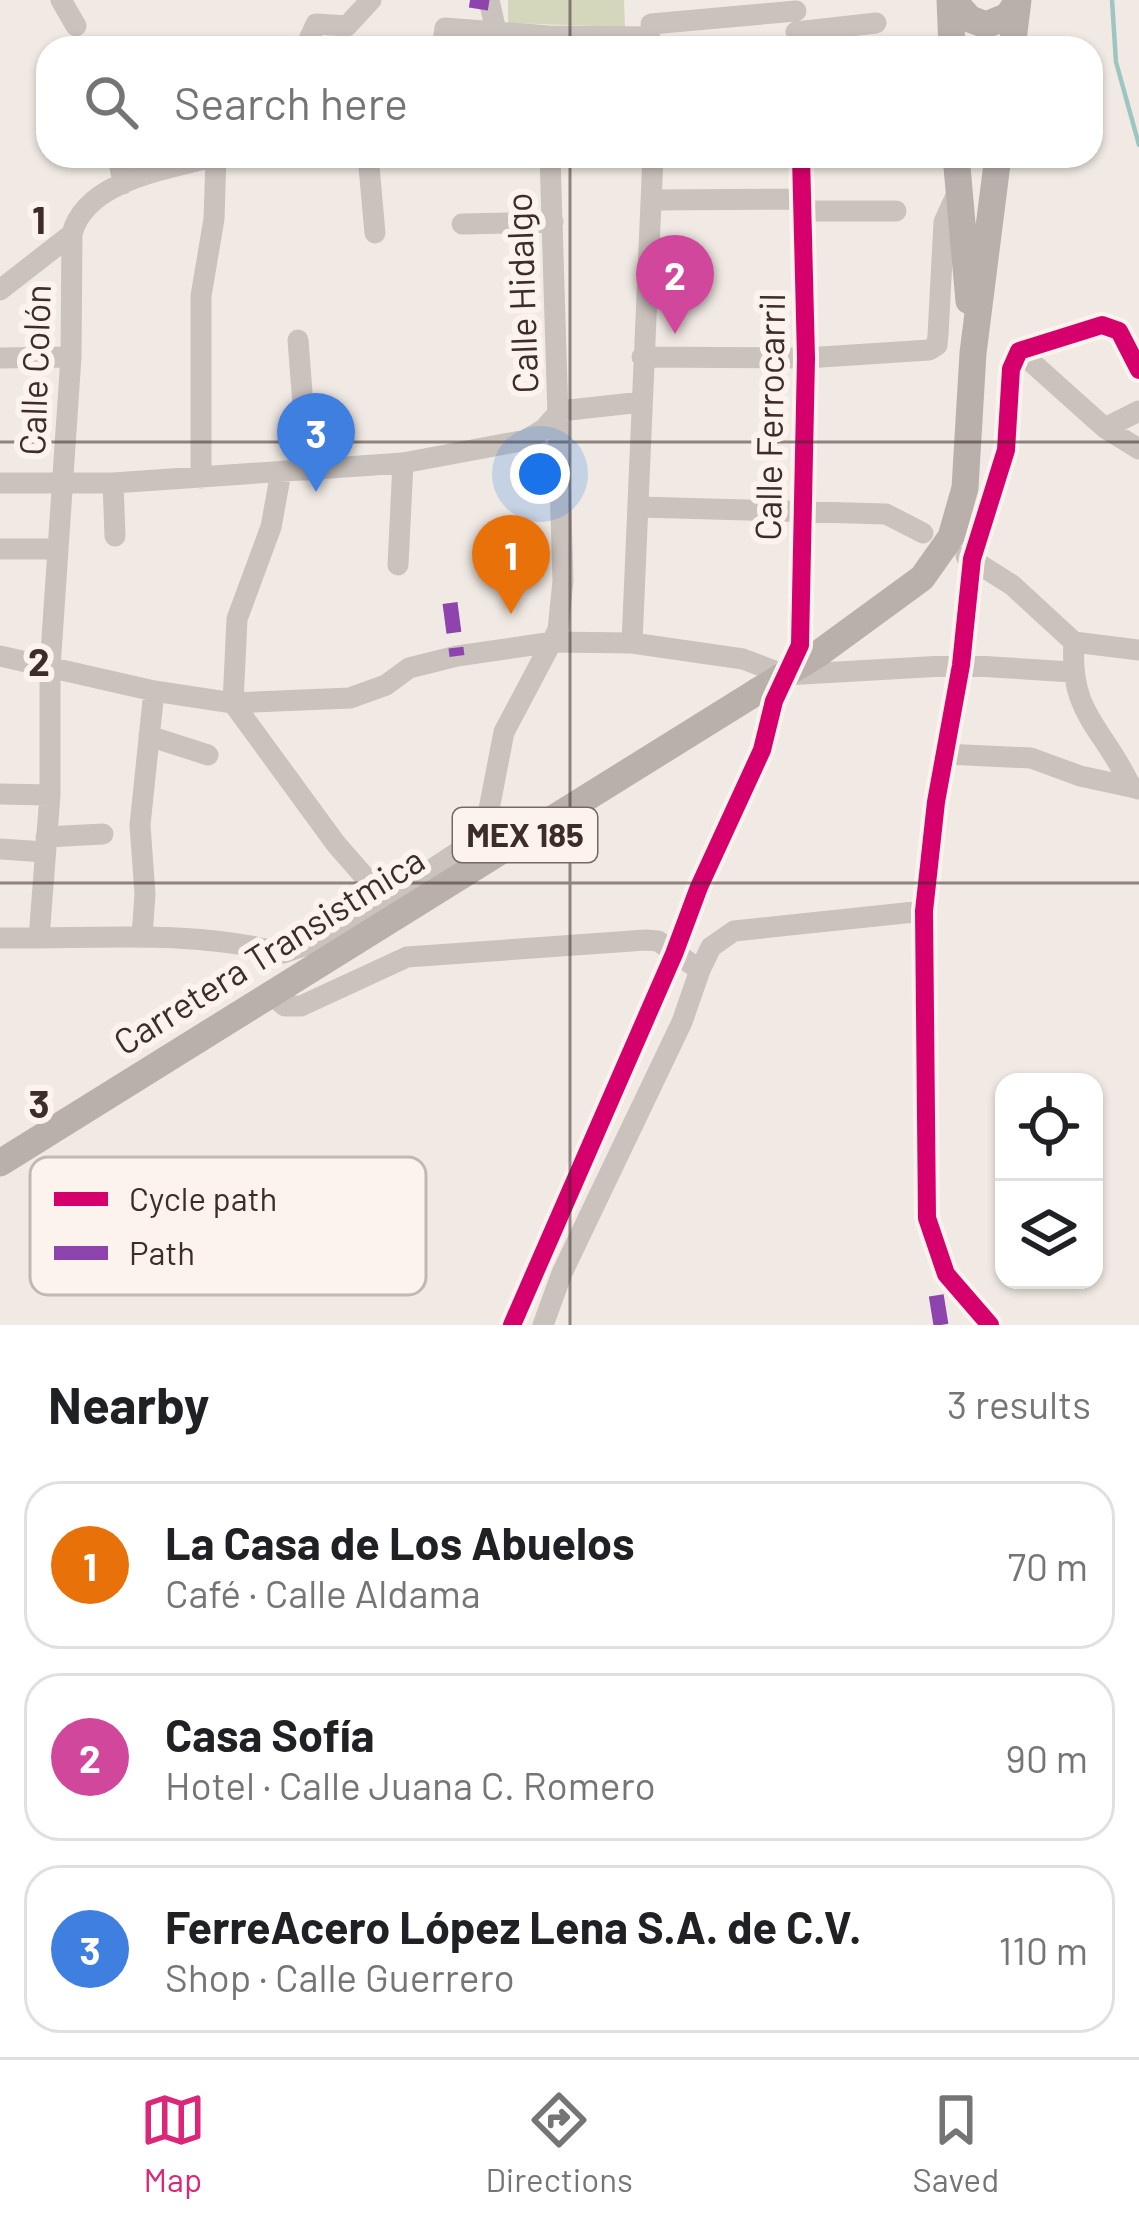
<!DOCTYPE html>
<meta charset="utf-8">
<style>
:root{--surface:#fff;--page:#f2f2f2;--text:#202124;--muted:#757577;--line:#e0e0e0;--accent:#db2777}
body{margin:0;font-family:Barlow,sans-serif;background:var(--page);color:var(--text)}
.controls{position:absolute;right:36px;bottom:36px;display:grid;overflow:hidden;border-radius:24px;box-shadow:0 3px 9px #0004}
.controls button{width:108px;height:108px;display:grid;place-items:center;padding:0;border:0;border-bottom:3px solid var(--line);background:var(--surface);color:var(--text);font:60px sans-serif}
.you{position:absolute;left:540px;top:474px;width:42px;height:42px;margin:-30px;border:9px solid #fff;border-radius:50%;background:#1a73e8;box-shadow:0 0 0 18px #1a73e833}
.badge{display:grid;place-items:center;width:78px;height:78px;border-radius:50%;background:var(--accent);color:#fff;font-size:39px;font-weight:700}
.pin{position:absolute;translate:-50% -99px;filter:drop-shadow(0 3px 6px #0008)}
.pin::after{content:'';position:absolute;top:63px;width:42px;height:36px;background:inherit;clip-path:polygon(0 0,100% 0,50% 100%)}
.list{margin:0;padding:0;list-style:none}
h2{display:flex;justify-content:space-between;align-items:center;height:156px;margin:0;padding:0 48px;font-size:51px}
h2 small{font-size:39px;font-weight:400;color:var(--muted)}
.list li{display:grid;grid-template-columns:78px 1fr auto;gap:36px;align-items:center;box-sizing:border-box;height:168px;margin:0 24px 24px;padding:0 24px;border:3px solid var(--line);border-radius:36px}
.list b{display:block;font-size:45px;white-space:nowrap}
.list p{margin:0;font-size:39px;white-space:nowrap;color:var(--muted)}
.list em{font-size:39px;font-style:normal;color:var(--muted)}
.icon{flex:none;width:66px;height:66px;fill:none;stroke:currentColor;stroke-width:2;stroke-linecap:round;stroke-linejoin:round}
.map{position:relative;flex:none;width:1139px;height:1325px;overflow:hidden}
.search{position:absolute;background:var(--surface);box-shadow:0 3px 9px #0004;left:36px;right:36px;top:36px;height:132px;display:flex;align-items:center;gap:30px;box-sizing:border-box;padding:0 42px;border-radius:36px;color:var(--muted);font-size:45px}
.sheet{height:732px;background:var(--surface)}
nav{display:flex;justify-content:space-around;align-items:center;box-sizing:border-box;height:168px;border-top:3px solid var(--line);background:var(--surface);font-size:33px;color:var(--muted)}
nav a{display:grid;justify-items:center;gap:6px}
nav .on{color:var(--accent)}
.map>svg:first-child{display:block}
.green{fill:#d5d7bd}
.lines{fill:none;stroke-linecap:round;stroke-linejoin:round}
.stream{stroke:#9ec6c1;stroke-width:4.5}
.minor{stroke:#cac2bd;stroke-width:21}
.major{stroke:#b9b0ac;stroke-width:27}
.major-bridge{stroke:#b9b0ac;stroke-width:27}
.quiet{stroke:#8e44ad;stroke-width:15;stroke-dasharray:30 15;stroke-linecap:butt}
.cycleway-casing{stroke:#fcf3ed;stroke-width:26}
.cycleway{stroke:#d6006c;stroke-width:18}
.grid{fill:none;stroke:#3c2d2a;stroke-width:3;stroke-opacity:0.55}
.labels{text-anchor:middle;stroke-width:12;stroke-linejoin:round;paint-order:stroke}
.shield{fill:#fcf3ed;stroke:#766864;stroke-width:3}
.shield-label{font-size:33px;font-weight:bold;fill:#3c2d2a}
.street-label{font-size:36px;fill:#3c2d2a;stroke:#fcf3ed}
.key{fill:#fcf3ed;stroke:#c2b8b2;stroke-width:3}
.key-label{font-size:33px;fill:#3c2d2a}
.grid-label{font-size:39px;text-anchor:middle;font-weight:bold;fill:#3c2d2a;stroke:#fcf3ed;stroke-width:12;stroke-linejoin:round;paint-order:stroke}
</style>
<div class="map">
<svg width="1139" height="1325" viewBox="0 0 1139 1325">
<rect width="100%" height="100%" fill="#f1eae4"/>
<!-- green -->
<path class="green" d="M 508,0 L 624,0 L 625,27 L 508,23 Z"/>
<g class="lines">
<!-- stream -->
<path class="stream" d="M 1112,0 L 1116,62 L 1139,145"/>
<!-- minor -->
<path class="minor" d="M 61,0 L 76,26
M 489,0 L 496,31
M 651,24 L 796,11
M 796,32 L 876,23
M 305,48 L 316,24 L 347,26 L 371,0
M 442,48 L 445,28 L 549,36 L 650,37
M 118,156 L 123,184
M 368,156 L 375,233
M 654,200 L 803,199
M 804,211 L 896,211
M 462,224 L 553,222
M 0,290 L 72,234
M 298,340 L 308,470
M 1019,351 L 1105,428 L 1139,449
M 642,357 L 806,358 L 929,350 L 937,345 L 938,335 L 944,222 L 959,189
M 0,358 L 71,357
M 1105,428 L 1139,411
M 281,472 L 271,527 L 237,619 L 233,703 L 336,844 L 385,900 L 324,939 L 283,953
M 201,478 L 201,296 L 214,219 L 216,156
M 0,483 L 113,483 L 403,463 L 526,440 L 544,429 L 560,411 L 642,402
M 113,483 L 115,536
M 640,507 L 886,514 L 923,533
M 0,549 L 58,549
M 966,556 L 1012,585 L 1074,642 C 1069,715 1103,726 1131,787 L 1139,789
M 398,565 L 403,463
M 1074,642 L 1139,650
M 632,643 L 653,156
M 0,656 L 154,691 L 233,703 L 350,698 L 386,685 L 409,668 L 457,656 L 553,642 L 632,643 L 743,659 L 785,675 L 961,665 L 1072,672
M 149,736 L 208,755
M 945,754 L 1031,758 L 1080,776 L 1131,787
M 0,794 L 50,795
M 46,837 L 103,834
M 0,849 L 45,852
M 385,900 L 484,835 L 504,732 L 558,630 L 563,580 L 550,156
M 142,936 L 145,894 L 140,825 L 154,691
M 0,938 C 94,939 191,929 283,953
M 39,938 L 50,795 L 50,668 L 71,357 L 72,234 C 86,179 171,169 216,156
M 700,970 L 711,947 L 734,931 L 924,911
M 270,994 L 285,1006 L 301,1006 L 407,957 L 646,940 L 658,941 L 700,970 L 682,1022 L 562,1273 L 543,1325
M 512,1325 L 674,954 L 699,887 L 762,750 L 774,701 L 800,645 L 806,358 L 801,156
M 990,1325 L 946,1274 L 927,1218 L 924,911 L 936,802 L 961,665 L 972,559 L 1006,450 L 1011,369 L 1019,351 L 1102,325 L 1119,331 L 1139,370"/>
<!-- major -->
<path class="major" d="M 950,0 L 952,48
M 953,0 L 970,19 L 986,25 L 1008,16 L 1018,0
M 1012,48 L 1018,0
M 956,156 L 969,301
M 818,654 L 922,578 L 951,537 L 965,488 L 973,353 L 998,156
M 0,1163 L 758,691"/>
<!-- major-bridge -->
<path class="major-bridge" d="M 758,691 L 818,654"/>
<!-- quiet -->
<path class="quiet" d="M 470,0 L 489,3
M 450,603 L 457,656
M 941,1325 L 936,1294 L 946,1274"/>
<defs>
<path id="cycleway" d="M 512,1325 L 674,954 L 699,887 L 762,750 L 774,701 L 800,645 L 806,358 L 801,156
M 990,1325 L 946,1274 L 927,1218 L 924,911 L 936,802 L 961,665 L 972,559 L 1006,450 L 1011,369 L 1019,351 L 1102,325 L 1119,331 L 1139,370"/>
</defs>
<!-- cycleway casing -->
<use href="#cycleway" class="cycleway-casing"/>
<!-- cycleway -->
<use href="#cycleway" class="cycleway"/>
</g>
<!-- grid -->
<path class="grid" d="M 570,0 L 570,48M 570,156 L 570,1325M 0,442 L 1139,442M 0,883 L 1139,883"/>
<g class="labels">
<!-- shield labels -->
<rect class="shield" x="453" y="808" width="144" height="54" rx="9"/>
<g class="shield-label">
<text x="525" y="847">MEX 185</text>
</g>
<!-- street labels -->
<g class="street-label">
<text transform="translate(522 293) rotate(-92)" y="13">Calle Hidalgo</text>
<text transform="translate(35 370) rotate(-88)" y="13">Calle Colón</text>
<text transform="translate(770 417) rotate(-89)" y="13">Calle Ferrocarril</text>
<text transform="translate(269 951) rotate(-32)" y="13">Carretera Transistmica</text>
</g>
</g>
<!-- legend -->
<rect x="30" y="1157" width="396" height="138" rx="18" class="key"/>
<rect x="54" y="1192" width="54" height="14" fill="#d6006c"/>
<rect x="54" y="1246" width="54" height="14" fill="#8e44ad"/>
<g class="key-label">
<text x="129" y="1211">Cycle path</text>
<text x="129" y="1265">Path</text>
</g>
<g class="grid-label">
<text x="39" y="234">1</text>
<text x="39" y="676">2</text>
<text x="39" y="1118">3</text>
</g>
</svg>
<div class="controls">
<button><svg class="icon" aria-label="locate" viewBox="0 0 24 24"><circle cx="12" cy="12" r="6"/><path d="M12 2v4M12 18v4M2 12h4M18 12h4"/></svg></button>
<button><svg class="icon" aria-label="layers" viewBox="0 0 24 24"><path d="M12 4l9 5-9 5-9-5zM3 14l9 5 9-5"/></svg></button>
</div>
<div class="you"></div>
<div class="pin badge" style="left:511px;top:614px;background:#e8710a">1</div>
<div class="pin badge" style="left:675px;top:334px;background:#d1479c">2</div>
<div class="pin badge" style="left:316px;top:492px;background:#3f7fe0">3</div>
<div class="search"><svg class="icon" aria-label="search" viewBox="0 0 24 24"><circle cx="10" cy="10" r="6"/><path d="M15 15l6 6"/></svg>Search here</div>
</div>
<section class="sheet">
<h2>Nearby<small>3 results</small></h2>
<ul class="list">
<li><span class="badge" style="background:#e8710a">1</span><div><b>La Casa de Los Abuelos</b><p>Café · Calle Aldama</p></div><em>70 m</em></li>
<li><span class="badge" style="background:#d1479c">2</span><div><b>Casa Sofía</b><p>Hotel · Calle Juana C. Romero</p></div><em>90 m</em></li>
<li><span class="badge" style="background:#3f7fe0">3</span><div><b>FerreAcero López Lena S.A. de C.V.</b><p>Shop · Calle Guerrero</p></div><em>110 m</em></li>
</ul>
</section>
<nav>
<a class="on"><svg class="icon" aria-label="map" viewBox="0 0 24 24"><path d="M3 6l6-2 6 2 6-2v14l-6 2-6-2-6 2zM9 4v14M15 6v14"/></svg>Map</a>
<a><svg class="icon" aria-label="directions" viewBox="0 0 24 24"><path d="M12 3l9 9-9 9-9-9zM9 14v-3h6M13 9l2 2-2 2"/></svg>Directions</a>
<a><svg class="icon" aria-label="saved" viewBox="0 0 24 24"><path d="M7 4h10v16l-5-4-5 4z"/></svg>Saved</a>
</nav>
